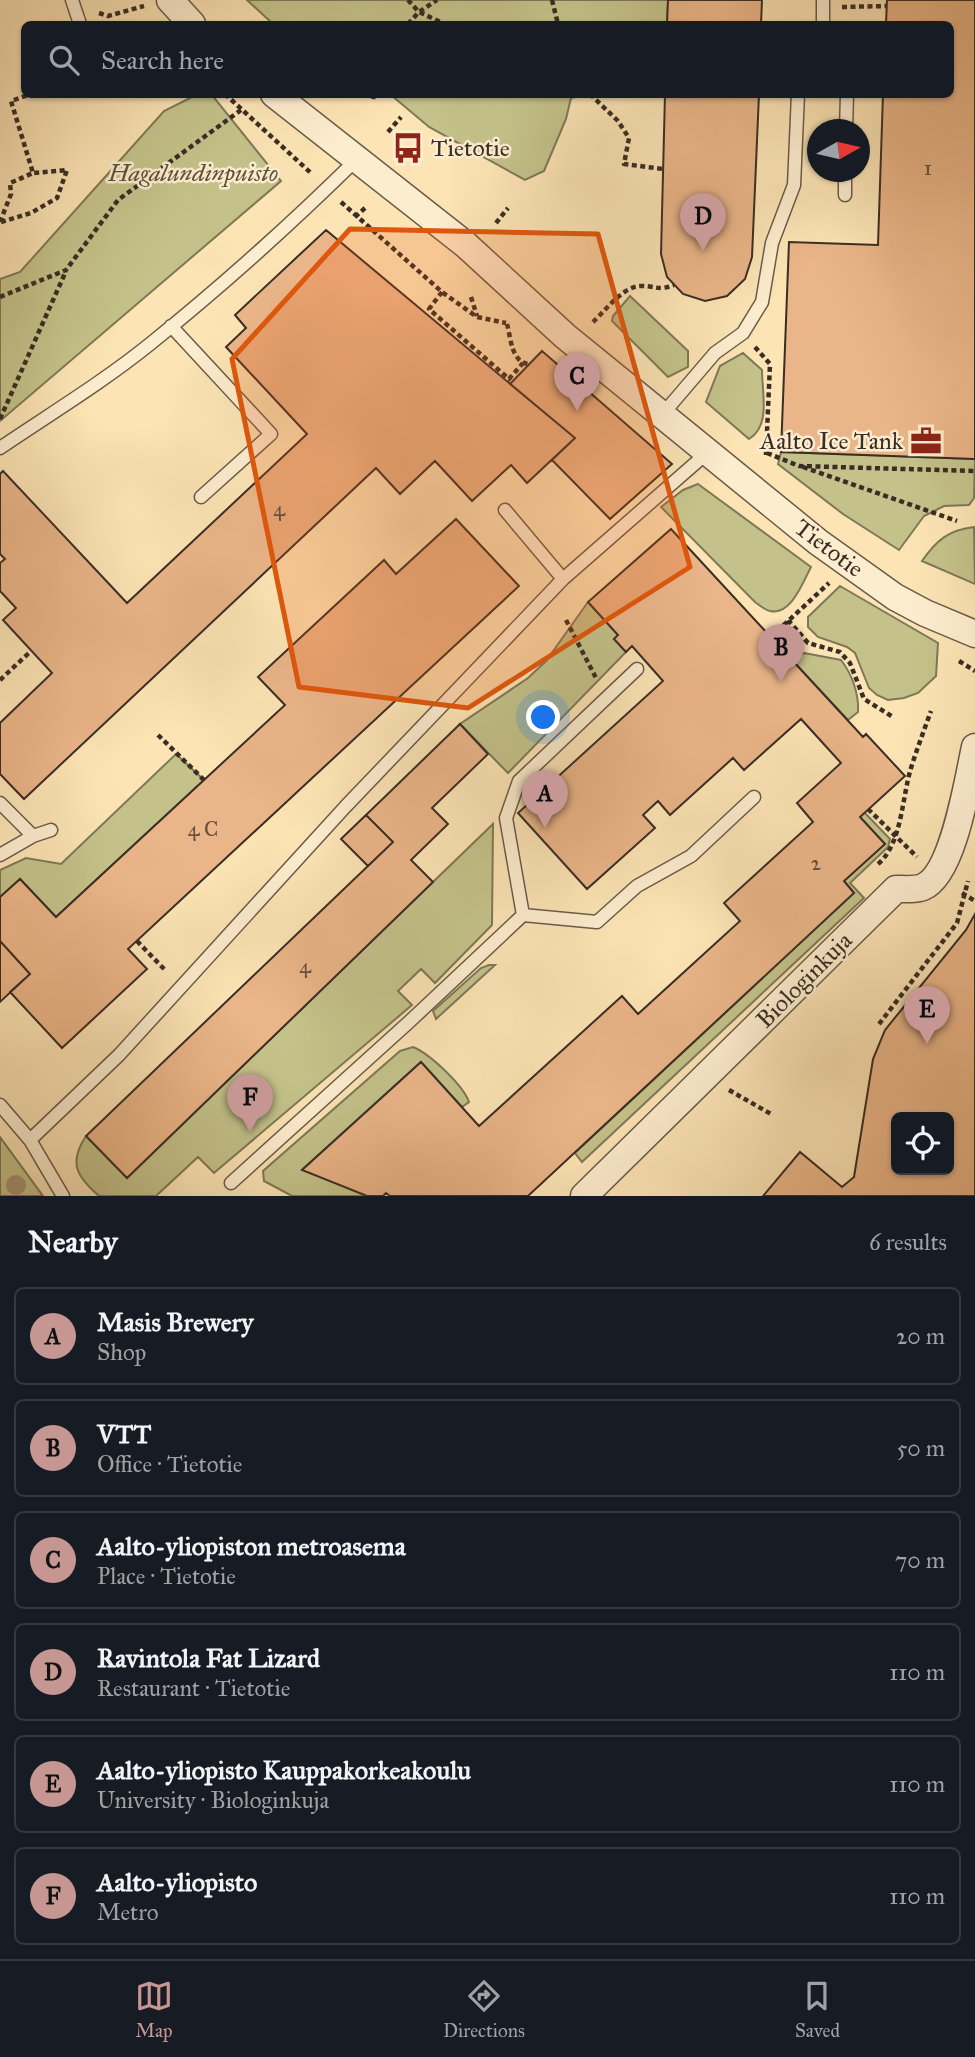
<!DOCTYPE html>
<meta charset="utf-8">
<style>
:root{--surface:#171b24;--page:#20242c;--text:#f1f3f6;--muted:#9ea1a6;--line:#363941;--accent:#c59692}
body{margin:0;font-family:"IM FELL Great Primer",serif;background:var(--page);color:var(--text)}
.controls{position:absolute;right:21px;bottom:21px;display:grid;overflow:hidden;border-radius:10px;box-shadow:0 2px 5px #0004}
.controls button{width:63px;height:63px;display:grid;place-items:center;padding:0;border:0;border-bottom:2px solid var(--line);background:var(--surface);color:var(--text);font:35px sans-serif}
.compass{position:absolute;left:807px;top:119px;width:63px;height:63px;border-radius:50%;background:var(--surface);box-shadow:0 2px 5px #0004;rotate:82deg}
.you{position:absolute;left:544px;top:718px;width:24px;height:24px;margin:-18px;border:5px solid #fff;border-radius:50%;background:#1a73e8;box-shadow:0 0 0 10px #1a73e833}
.badge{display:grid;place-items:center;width:46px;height:46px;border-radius:50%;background:var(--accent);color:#111;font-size:23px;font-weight:700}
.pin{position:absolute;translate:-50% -58px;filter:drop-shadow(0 2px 4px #0008)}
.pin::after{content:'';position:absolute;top:37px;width:24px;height:21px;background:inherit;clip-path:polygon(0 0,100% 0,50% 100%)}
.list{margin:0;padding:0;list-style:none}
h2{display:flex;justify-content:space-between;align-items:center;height:91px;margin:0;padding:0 28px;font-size:30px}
h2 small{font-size:23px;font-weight:400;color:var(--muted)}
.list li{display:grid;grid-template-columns:46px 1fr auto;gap:21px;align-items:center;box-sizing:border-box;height:98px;margin:0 14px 14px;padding:0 14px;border:2px solid var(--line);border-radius:10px}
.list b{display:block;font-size:26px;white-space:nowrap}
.list p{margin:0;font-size:23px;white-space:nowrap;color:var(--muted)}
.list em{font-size:23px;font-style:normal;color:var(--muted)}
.icon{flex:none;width:38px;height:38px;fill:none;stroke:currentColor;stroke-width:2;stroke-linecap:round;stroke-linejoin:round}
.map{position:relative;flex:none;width:975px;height:1196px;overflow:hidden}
.search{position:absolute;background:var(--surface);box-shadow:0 2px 5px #0004;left:21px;right:21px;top:21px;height:77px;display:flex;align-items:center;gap:18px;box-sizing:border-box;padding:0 24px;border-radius:10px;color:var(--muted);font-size:26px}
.sheet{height:763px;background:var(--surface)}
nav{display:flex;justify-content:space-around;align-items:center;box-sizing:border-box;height:98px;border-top:2px solid var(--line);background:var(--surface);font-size:19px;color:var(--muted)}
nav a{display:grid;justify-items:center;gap:4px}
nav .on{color:var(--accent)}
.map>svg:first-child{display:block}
.green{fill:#c4c28a;stroke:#7e7858;stroke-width:2}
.building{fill:#eab588;stroke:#392d25;stroke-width:2;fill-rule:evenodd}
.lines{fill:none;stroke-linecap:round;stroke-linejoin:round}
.lane-casing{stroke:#6a5b49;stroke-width:15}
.street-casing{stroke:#6a5b49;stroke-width:29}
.path{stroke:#392d25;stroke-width:4.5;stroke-dasharray:5 3.5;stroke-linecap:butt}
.lane{stroke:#fdedcf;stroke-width:12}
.street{stroke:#fdedcf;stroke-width:26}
.tree{fill:#a49474}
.marked{fill:#df570d;fill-opacity:0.2;stroke:#df570d;stroke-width:5;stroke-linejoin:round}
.labels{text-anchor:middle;stroke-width:5;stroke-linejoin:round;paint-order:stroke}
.number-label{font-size:21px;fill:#654f3e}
.poi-label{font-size:24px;fill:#392d25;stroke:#fdedcf;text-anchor:start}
.park-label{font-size:24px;font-style:italic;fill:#5c523e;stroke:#fdedcf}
.street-label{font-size:24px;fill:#392d25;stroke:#fdedcf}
</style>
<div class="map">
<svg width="975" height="1196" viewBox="0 0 975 1196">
<rect width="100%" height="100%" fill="#fce4b5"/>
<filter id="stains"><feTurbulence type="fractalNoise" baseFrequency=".00286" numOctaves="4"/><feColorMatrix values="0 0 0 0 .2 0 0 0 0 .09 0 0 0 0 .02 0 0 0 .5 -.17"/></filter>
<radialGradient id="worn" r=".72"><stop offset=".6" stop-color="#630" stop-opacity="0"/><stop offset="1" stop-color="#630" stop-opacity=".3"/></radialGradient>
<!-- green -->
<path class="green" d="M 247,0 L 668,0 L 667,24 L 273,24 Z
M 196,95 L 212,95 L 281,181 L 0,421 L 0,279 L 20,272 L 164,111 Z
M 391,95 L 585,95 L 571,98 L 566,119 L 544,171 L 525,180 L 429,127 Z
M 630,296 L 688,351 L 688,367 L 668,377 L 612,321 L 613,316 Z
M 743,353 L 762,370 C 762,393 771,426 749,439 L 706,402 L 720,366 Z
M 781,452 L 975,459 L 974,498 L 969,505 L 944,506 L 924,516 L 899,550 L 843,514 L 778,464 Z
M 698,484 L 811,567 C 803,582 791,616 770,611 C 765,610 759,605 755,602 L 661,507 L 683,490 Z
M 974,527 L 975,584 L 922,561 C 936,541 948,530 974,527 Z
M 840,586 L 938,643 L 936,676 L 918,693 L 904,698 L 888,700 L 877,695 L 869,688 L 855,653 L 847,647 L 818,637 L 808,627 L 808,617 Z
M 588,602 L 618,635 L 614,639 L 626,652 L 508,773 L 460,724 L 528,678 L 546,661 Z
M 804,653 L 841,660 C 852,674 859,694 858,712 L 848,720 L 793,661 Z
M 176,754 L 204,780 L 56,917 L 20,879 L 0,897 L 0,870 L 26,858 L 61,864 Z
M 864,812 L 890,839 L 888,847 L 850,883 L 864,898 L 582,1162 L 575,1153 L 854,893 L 844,881 L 885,844 L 860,817 Z
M 493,824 L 492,925 L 435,983 L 421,969 L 398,991 L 412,1005 L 214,1173 L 198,1157 L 156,1196 L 99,1196 C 77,1177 68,1163 86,1136 L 127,1178 Z
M 489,965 L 495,965 L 436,1019 L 433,1011 L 481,968 Z
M 413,1047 C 430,1054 463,1085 469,1102 L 462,1107 L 421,1062 L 303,1169 L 367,1196 L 292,1196 L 264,1181 L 263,1171 L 400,1051 Z
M 0,1137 L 43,1196 L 0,1196 Z"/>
<!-- building -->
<path class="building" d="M 668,0 L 762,0 L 761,24 L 667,24 Z
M 887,0 L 975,0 L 975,459 L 781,452 L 789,242 L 878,245 L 883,94 L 950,94 L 950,24 L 886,24 Z
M 665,94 L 759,94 L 752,257 L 745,279 L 727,296 L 705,301 L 683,294 L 667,277 L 661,254 Z
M 326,230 L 575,438 L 527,483 L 511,465 L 472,501 L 435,461 L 400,494 L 376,468 L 24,799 L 0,774 L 0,723 L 52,673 L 3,620 L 16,608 L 0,591 L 0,563 L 5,559 L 0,554 L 0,474 L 3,471 L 127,603 L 307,434 L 226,347 L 246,328 L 235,315 Z
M 542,351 L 672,464 L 610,519 L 552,460 L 575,438 L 510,384 Z
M 456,519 L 519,586 L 128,949 L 147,969 L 62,1048 L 10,992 L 30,974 L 0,941 L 0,897 L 20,879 L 56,917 L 285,705 L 258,677 L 384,560 L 396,574 Z
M 671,529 L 863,737 L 866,734 L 905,776 L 860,817 L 885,844 L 844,881 L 854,893 L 528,1196 L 390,1196 L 386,1193 L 383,1196 L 367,1196 L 302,1170 L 421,1062 L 479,1126 L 622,996 L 638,1014 L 740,921 L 724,903 L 813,822 L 797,803 L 841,763 L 801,719 L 744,770 L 733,758 L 670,815 L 658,801 L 643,815 L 655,828 L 587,889 L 518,813 L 663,681 L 632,646 L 626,652 L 614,639 L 618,635 L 588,602 Z
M 460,724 L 488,754 L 432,808 L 448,824 L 411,860 L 433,882 L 127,1178 L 86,1136 L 393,842 L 366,815 Z
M 366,815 L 393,842 L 368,866 L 341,839 Z
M 975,914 L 975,1196 L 763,1196 L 800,1152 L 842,1187 L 854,1177 L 873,1059 L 885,1030 L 966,930 ZM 896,1117 L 949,1117 L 949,1170 L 896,1170 Z
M 0,941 L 30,974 L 0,1002 Z"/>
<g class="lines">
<defs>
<path id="lane" d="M 72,0 L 80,24
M 823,24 L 823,0
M 846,130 L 847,94
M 845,195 L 845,172
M 171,326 L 271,434 L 201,497
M 662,415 L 715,353 L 743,333 L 762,302 L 772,243 L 794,185 L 798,94
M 0,448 C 50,414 103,382 150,344 C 222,286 291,224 357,159
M 563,579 L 707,453
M 0,803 L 33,836
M 0,855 L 33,836 L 51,830
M 523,915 L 506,818 L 519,781 L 637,669
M 0,1105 L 30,1140 L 63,1196
M 30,1140 L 119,1055 L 346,806 L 563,579 L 505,510
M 231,1183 L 409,1022 L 523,915 L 597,922 L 637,886 L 691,856 L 754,797"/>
<path id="street" d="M 170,0 L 192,24
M 274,94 L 466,245 L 565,336 L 818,542 L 895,597 L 925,613 L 975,634
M 584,1196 L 896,889 C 904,889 917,890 923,887 C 954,874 968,778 975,747"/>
</defs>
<!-- lane casing -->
<use href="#lane" class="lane-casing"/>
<!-- street casing -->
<use href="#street" class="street-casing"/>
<!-- path -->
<path class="path" d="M 408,0 L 419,12 L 445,24
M 552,0 L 558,24
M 842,7 L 887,6
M 99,13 L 108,16 L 144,6
M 408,24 L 419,12 L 437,0
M 225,94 L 312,174
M 590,94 L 618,121 L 629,138 L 624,164 L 663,169
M 373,99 L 374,94
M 388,132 L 401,117
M 341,202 L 442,292 L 477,317 L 506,323
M 355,217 L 365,208
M 0,222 L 11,194 L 10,183 L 33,173 L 11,101 L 31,94
M 1,222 L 31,213 L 57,198 L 67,170 L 33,173
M 496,223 L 508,208
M 442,292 L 429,309 L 509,379 L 523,363
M 0,297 L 66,270 L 118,200 L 241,110
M 471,297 L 477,316
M 593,322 C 606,310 623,286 641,286 C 656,286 658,291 674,285
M 507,324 C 511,338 511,361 528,364
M 755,347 L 770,364 L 766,455
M 0,419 L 66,271
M 767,453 L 799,466 L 975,471
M 803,467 L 957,521
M 566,620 L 596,678
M 788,620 L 808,643 L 840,652 L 850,663 L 864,699 L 893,717
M 771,637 L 829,583
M 959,661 L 975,671
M 0,680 L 31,651
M 158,735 L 204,780
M 868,809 L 917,857
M 878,864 C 902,844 902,797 911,768 C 917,749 924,730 931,711
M 962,893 L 975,901
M 137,941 L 166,971
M 879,1024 L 957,923 L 968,881
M 729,1090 L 771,1114"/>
<!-- lane -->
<use href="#lane" class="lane"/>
<!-- street -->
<use href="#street" class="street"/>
</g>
<!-- trees -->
<circle class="tree" cx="16" cy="1185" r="10"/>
<!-- marked area -->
<path class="marked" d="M 350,229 L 598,234 L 690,567 L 468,708 L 299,687 L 232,359 Z"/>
<!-- icons -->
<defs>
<symbol id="bus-bare" viewBox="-9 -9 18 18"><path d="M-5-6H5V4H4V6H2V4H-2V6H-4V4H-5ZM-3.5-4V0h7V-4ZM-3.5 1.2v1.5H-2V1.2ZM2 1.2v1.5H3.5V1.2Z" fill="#8f2418" stroke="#fdedcf" stroke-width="2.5" paint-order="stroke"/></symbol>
<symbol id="office-bare" viewBox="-9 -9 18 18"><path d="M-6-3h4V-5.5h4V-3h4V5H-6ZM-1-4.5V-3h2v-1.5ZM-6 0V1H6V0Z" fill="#8f2418" stroke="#fdedcf" stroke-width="2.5" paint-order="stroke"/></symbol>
</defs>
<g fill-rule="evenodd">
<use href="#bus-bare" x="386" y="126" width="44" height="44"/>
<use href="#office-bare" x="904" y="419" width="44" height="44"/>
</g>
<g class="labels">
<!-- number labels -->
<g class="number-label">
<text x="928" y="175">1</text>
<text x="279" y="516">4</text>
<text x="203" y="836">4 C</text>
<text x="816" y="870">2</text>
<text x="305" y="973">4</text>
</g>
<!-- poi labels -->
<g class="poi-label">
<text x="431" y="156">Tietotie</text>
<text x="903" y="449" text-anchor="end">Aalto Ice Tank</text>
</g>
<!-- park labels -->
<g class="park-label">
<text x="193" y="181">Hagalundinpuisto</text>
</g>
<!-- street labels -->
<g class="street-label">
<text transform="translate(829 548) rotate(37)" y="8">Tietotie</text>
<text transform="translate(804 980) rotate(-45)" y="8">Biologinkuja</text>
</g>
</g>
<rect width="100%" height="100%" filter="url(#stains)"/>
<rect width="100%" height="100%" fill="url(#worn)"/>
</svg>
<div class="controls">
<button><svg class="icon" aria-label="locate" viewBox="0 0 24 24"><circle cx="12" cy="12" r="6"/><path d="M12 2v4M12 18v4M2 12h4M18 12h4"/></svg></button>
</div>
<svg class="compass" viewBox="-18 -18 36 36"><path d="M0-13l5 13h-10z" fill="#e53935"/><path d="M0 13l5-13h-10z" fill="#9ea1a6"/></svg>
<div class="you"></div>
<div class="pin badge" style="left:545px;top:828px">A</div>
<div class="pin badge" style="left:781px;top:682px">B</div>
<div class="pin badge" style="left:577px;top:411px">C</div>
<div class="pin badge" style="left:703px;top:251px">D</div>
<div class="pin badge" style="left:927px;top:1044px">E</div>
<div class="pin badge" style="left:250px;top:1132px">F</div>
<div class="search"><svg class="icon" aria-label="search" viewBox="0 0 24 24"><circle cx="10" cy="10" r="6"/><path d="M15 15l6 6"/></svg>Search here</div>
</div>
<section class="sheet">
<h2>Nearby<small>6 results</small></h2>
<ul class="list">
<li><span class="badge">A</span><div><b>Masis Brewery</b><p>Shop</p></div><em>20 m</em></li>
<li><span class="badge">B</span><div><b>VTT</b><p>Office · Tietotie</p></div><em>50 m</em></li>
<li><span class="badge">C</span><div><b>Aalto-yliopiston metroasema</b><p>Place · Tietotie</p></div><em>70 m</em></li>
<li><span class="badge">D</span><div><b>Ravintola Fat Lizard</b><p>Restaurant · Tietotie</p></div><em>110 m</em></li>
<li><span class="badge">E</span><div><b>Aalto-yliopisto Kauppakorkeakoulu</b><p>University · Biologinkuja</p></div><em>110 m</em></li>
<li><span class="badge">F</span><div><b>Aalto-yliopisto</b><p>Metro</p></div><em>110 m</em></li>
</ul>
</section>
<nav>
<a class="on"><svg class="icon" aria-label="map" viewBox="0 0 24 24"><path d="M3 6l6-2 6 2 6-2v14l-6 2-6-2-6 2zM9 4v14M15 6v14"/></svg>Map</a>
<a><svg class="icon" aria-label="directions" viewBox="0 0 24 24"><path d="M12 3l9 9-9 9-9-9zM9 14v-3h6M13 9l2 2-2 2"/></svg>Directions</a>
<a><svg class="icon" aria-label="saved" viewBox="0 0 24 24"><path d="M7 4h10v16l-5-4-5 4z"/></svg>Saved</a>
</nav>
